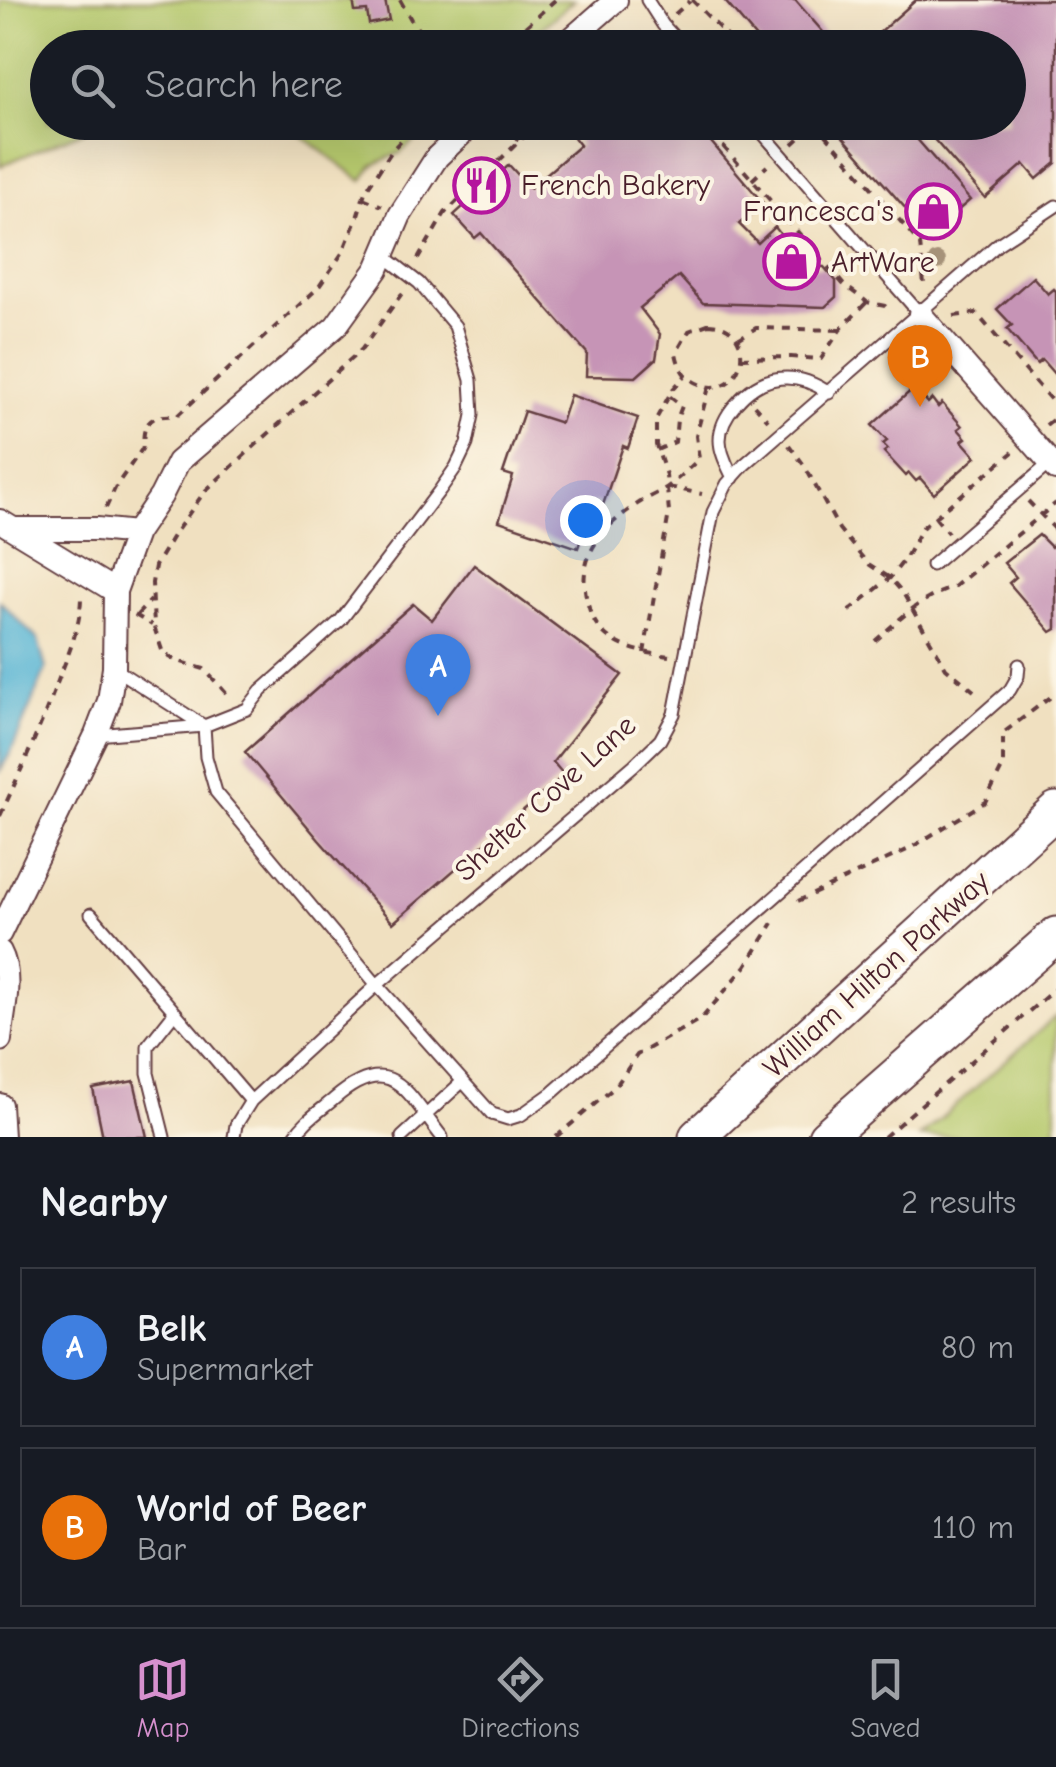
<!DOCTYPE html>
<style>
:root{--surface:#171b24;--page:#242831;--text:#f1f3f6;--muted:#9ea1a6;--line:#363941;--accent:#d690ce}
body{margin:0;font-family:"Comic Neue",sans-serif;background:var(--page);color:var(--text)}
.you{position:absolute;left:585px;top:520px;width:35px;height:35px;margin:-25px;border:8px solid #fff;border-radius:50%;background:#1a73e8;box-shadow:0 0 0 15px #1a73e833}
.badge{display:grid;place-items:center;width:65px;height:65px;border-radius:50%;background:var(--accent);color:#fff;font-size:32px;font-weight:700}
.pin{position:absolute;translate:-50% -82px;filter:drop-shadow(0 2px 5px #0008)}
.pin::after{content:'';position:absolute;top:52px;width:35px;height:30px;background:inherit;clip-path:polygon(0 0,100% 0,50% 100%)}
.list{margin:0;padding:0;list-style:none}
h2{display:flex;justify-content:space-between;align-items:center;height:130px;margin:0;padding:0 40px;font-size:42px}
h2 small{font-size:32px;font-weight:400;color:var(--muted)}
.list li{display:grid;grid-template-columns:65px 1fr auto;gap:30px;align-items:center;box-sizing:border-box;height:160px;margin:0 20px 20px;padding:0 20px;border:2px solid var(--line);border-radius:0px}
.list b{display:block;font-size:38px;white-space:nowrap}
.list p{margin:0;font-size:32px;white-space:nowrap;color:var(--muted)}
.list em{font-size:32px;font-style:normal;color:var(--muted)}
.icon{flex:none;width:55px;height:55px;fill:none;stroke:currentColor;stroke-width:2;stroke-linecap:round;stroke-linejoin:round}
.map{position:relative;flex:none;width:1056px;height:1137px;overflow:hidden}
.search{position:absolute;background:var(--surface);box-shadow:0 10px 40px #0002;left:30px;right:30px;top:30px;height:110px;display:flex;align-items:center;gap:25px;box-sizing:border-box;padding:0 35px;border-radius:55px;color:var(--muted);font-size:38px}
.sheet{height:490px;background:var(--surface)}
nav{display:flex;justify-content:space-around;align-items:center;box-sizing:border-box;height:140px;border-top:2px solid var(--line);background:var(--surface);font-size:28px;color:var(--muted)}
nav a{display:grid;justify-items:center;gap:5px}
nav .on{color:var(--accent)}
.map>svg:first-child{display:block}
.green{fill:#b6c96d;stroke:#80744c;stroke-width:2.5}
.water{fill:#55b4d4;stroke:#506a80;stroke-width:2.5}
.building{fill:#c694b6}
.lines{fill:none;stroke-linecap:round;stroke-linejoin:round}
.service-casing{stroke:#633c41;stroke-width:15}
.minor-casing{stroke:#633c41;stroke-width:26}
.trunk-casing{stroke:#633c41;stroke-width:39}
.path{stroke:#633c41;stroke-width:4;stroke-dasharray:8 8;stroke-linecap:butt}
.service{stroke:#fff;stroke-width:11}
.minor{stroke:#fff;stroke-width:22}
.trunk{stroke:#fff;stroke-width:35}
.tree{fill:#a69279}
.labels{text-anchor:middle;stroke-width:8;stroke-linejoin:round;paint-order:stroke}
.poi-label{font-size:30px;fill:#4a1f2b;stroke:#fcf5e5;text-anchor:start}
.street-label{font-size:30px;fill:#4a1f2b;stroke:#fcf5e5}
</style>
<div class="map">
<svg width="1056" height="1137" viewBox="0 0 1056 1137">
<rect width="100%" height="100%" fill="#fcf5e5"/>
<filter id="ink" filterUnits="userSpaceOnUse"><feTurbulence type="fractalNoise" baseFrequency=".01" numOctaves="2"/><feDisplacementMap in="SourceGraphic" scale="20" xChannelSelector="R" yChannelSelector="G"/><feConvolveMatrix kernelMatrix="1 2 1 2 8 2 1 2 1" color-interpolation-filters="sRGB"/></filter>
<filter id="wash" filterUnits="userSpaceOnUse"><feTurbulence type="fractalNoise" baseFrequency=".0048" numOctaves="4" result="noise"/><feDisplacementMap in="SourceGraphic" scale="40" xChannelSelector="R" yChannelSelector="G"/><feGaussianBlur stdDeviation="2.25" result="paint"/><feColorMatrix in="noise" values="0 0 0 0 0 0 0 0 0 0 0 0 0 0 0 0 0 1.4 0 .05"/><feComposite in="paint" operator="in"/></filter>
<g filter="url(#wash)">
<rect width="100%" height="100%" fill="#f0e0c0"/>
<!-- green -->
<path class="green" d="M 0,0 L 574,0 L 520,47 L 48,48 L 48,122 L 102,123 L 0,166 Z
M 285,123 L 435,123 L 400,153 L 373,165 L 362,181 Z
M 1056,1016 L 1056,1137 L 920,1137 Z"/>
<!-- water -->
<path class="water" d="M 0,601 L 38,640 L 46,669 L 11,752 L 0,771 Z"/>
<g id="blocks">
<!-- building -->
<path class="building" d="M 353,0 L 385,0 L 389,20 L 369,24 L 367,11 L 355,12 Z
M 724,0 L 795,0 L 837,48 L 765,48 Z
M 916,0 L 1056,0 L 1056,163 L 1037,179 L 1024,164 L 985,198 L 919,122 L 1008,122 L 1008,48 L 862,48 Z
M 562,122 L 694,122 L 763,203 L 739,224 L 758,243 L 775,227 L 805,266 L 824,267 L 836,281 L 836,297 L 825,307 L 703,303 L 679,276 L 640,308 L 660,334 L 656,359 L 636,377 L 586,376 L 587,353 L 481,233 L 475,238 L 454,215 L 509,165 L 530,188 L 580,145 Z
M 830,122 L 902,122 L 970,200 L 949,218 L 949,231 L 945,237 L 938,241 L 930,242 L 915,233 L 912,227 L 913,217 Z
M 1033,277 L 1048,294 L 1054,289 L 1056,291 L 1056,376 L 1042,360 L 1037,364 L 1007,329 L 1012,325 L 997,309 Z
M 915,387 L 928,403 L 932,399 L 938,407 L 942,403 L 962,426 L 958,429 L 966,438 L 962,441 L 976,457 L 934,494 L 920,478 L 916,481 L 909,473 L 906,476 L 884,452 L 888,449 L 883,444 L 887,441 L 872,425 Z
M 570,395 L 638,418 L 628,448 L 623,446 L 603,505 L 593,502 L 578,548 L 499,521 L 513,476 L 503,473 L 524,411 L 561,423 Z
M 1039,535 L 1051,547 L 1056,542 L 1056,629 L 1051,632 L 1009,583 L 1016,577 L 1004,563 Z
M 474,565 L 622,675 L 553,762 L 564,775 L 393,923 L 319,840 L 245,752 L 413,604 L 432,620 Z
M 134,1081 L 147,1137 L 103,1137 L 93,1089 Z"/>
</g>
</g>
<g filter="url(#ink)">
<use href="#blocks" fill-opacity="0" stroke="#633c41" stroke-width="2.5"/>
<g class="lines">
<defs>
<path id="service" d="M 647,0 L 663,25 L 684,48
M 753,122 L 920,314
M 383,255 L 419,283 L 455,326 L 471,380 L 473,415 L 467,444 L 456,467 L 440,490 L 341,620 L 261,691 L 247,709 L 204,726 L 206,757 L 216,792 L 377,985 L 492,1114 L 508,1119 L 521,1115 L 552,1093 L 1010,690 L 1018,676 L 1019,665
M 733,478 C 728,467 720,453 720,440 C 720,427 727,414 736,404 C 762,373 796,370 829,393
M 932,565 L 1050,463
M 115,669 L 204,726
M 96,735 L 204,726
M 91,914 L 251,1101
M 164,1137 L 148,1073 L 148,1046 L 175,1012
M 234,1137 L 236,1125 L 251,1101 L 377,985 L 634,765 L 660,740 L 674,714 L 713,512 L 727,484 L 744,465 L 998,244 L 1056,206
M 294,1137 C 304,1121 320,1111 334,1099 C 392,1049 407,1093 442,1137
M 402,1137 L 462,1082"/>
<path id="minor" d="M 561,48 L 616,0
M 920,314 L 1056,469
M 0,521 L 115,591
M 15,529 L 97,529 L 136,533
M 0,933 L 96,735 L 109,701 L 114,668 L 115,591 L 136,533 L 161,496 L 178,462 L 336,326 L 377,269 L 400,215 L 437,157 L 474,122
M 0,952 C 13,976 3,1013 0,1040
M 0,1105 L 2,1137"/>
<path id="trunk" d="M 697,1137 L 1056,810
M 826,1137 L 1056,935"/>
</defs>
<!-- service casing -->
<use href="#service" class="service-casing"/>
<!-- minor casing -->
<use href="#minor" class="minor-casing"/>
<!-- trunk casing -->
<use href="#trunk" class="trunk-casing"/>
<!-- path -->
<path class="path" d="M 400,0 L 413,23 L 433,48
M 692,0 L 739,48
M 675,14 L 690,1
M 502,48 L 555,0
M 624,48 L 627,39 L 637,38 L 643,42 L 645,48
M 503,122 L 519,141
M 702,122 L 843,284 L 867,302 L 885,306 L 890,312
M 815,122 L 920,244 L 924,284
M 793,144 L 816,123
M 752,180 L 767,166
M 363,198 L 382,206
M 418,259 L 445,213 L 539,122
M 954,316 L 976,313 L 1056,406
M 708,324 C 761,324 745,403 699,384 C 684,378 679,368 676,353 L 689,331 Z
M 738,339 L 756,328 L 840,330
M 741,358 L 791,357 L 821,359 L 840,330 L 867,302
M 754,405 L 768,420
M 1046,425 L 1056,417
M 789,445 L 804,465 L 839,529 L 867,563 L 890,578 L 903,593 L 946,668 L 980,696
M 657,450 L 675,442 L 677,419 L 682,406 L 669,396
M 668,487 L 702,494
M 1028,501 L 1056,530
M 106,508 L 116,486 L 142,449 C 144,444 143,438 144,433 C 147,415 164,415 177,416 L 318,288 L 343,252 L 357,218 L 365,192 L 393,149 L 418,122
M 935,517 L 948,533
M 849,611 L 890,578 L 905,559 L 923,527 L 1013,452
M 135,615 L 152,625
M 137,615 L 151,600
M 875,641 C 899,620 921,597 953,588 L 1056,503
M 644,653 L 669,513 L 666,475 L 656,445 L 656,419 L 673,389 L 685,376
M 670,656 C 635,652 600,645 589,608 C 574,561 598,530 636,505 C 647,497 660,493 670,485 C 680,477 689,468 699,459 L 696,436 L 709,387
M 226,693 L 204,669 L 175,660 L 163,653 L 154,627 L 152,583 L 155,566 L 173,536 L 205,491 L 362,349 L 403,292
M 0,816 C 20,773 39,730 56,686 C 67,657 81,627 81,596
M 798,901 L 909,849 L 985,802 L 1003,766 L 1003,733 L 1056,693
M 556,1137 L 616,1086 L 637,1055 L 702,1018 L 746,966 L 773,923
M 884,1137 L 1056,988"/>
<!-- service -->
<use href="#service" class="service"/>
<!-- minor -->
<use href="#minor" class="minor"/>
<!-- trunk -->
<use href="#trunk" class="trunk"/>
</g>
<!-- trees -->
<circle class="tree" cx="937" cy="261" r="9"/>
</g>
<!-- icons -->
<defs>
<symbol id="restaurant-ring" viewBox="-11 -11 22 22"><circle r="9.5" fill="#fcf5e5" stroke="#b5179e" stroke-width="1.5"/><path d="M-5-6h1v4h1v-4h1v4h1v-4h1v5L-1.5 .5V6h-2V.5L-5-1ZM5-6V6H3V1.5H1.5Q1.5-4 5-6Z" fill="#b5179e"/></symbol>
<symbol id="shop-ring" viewBox="-11 -11 22 22"><circle r="9.5" fill="#fcf5e5" stroke="#b5179e" stroke-width="1.5"/><path d="M-5-2.5h2.3a2.7 3.5 0 0 1 5.4 0H5L5.5 6h-11ZM-1.5-2.5h3a1.5 2.3 0 0 0-3 0Z" fill="#b5179e"/></symbol>
</defs>
<g fill-rule="evenodd">
<use href="#restaurant-ring" x="450" y="154" width="63" height="63"/>
<use href="#shop-ring" x="902" y="180" width="63" height="63"/>
<use href="#shop-ring" x="760" y="230" width="63" height="63"/>
</g>
<g class="labels">
<!-- poi labels -->
<g class="poi-label">
<text x="521" y="195">French Bakery</text>
<text x="894" y="221" text-anchor="end">Francesca's</text>
<text x="831" y="272">ArtWare</text>
</g>
<!-- street labels -->
<g class="street-label">
<text transform="translate(545 798) rotate(-42)" y="10">Shelter Cove Lane</text>
<text transform="translate(876 974) rotate(-42)" y="10">William Hilton Parkway</text>
</g>
</g>
</svg>
<div class="you"></div>
<div class="pin badge" style="left:438px;top:716px;background:#3f7fe0">A</div>
<div class="pin badge" style="left:920px;top:407px;background:#e8710a">B</div>
<div class="search"><svg class="icon" aria-label="search" viewBox="0 0 24 24"><circle cx="10" cy="10" r="6"/><path d="M15 15l6 6"/></svg>Search here</div>
</div>
<section class="sheet">
<h2>Nearby<small>2 results</small></h2>
<ul class="list">
<li><span class="badge" style="background:#3f7fe0">A</span><div><b>Belk</b><p>Supermarket</p></div><em>80 m</em></li>
<li><span class="badge" style="background:#e8710a">B</span><div><b>World of Beer</b><p>Bar</p></div><em>110 m</em></li>
</ul>
</section>
<nav>
<a class="on"><svg class="icon" aria-label="map" viewBox="0 0 24 24"><path d="M3 6l6-2 6 2 6-2v14l-6 2-6-2-6 2zM9 4v14M15 6v14"/></svg>Map</a>
<a><svg class="icon" aria-label="directions" viewBox="0 0 24 24"><path d="M12 3l9 9-9 9-9-9zM9 14v-3h6M13 9l2 2-2 2"/></svg>Directions</a>
<a><svg class="icon" aria-label="saved" viewBox="0 0 24 24"><path d="M7 4h10v16l-5-4-5 4z"/></svg>Saved</a>
</nav>
